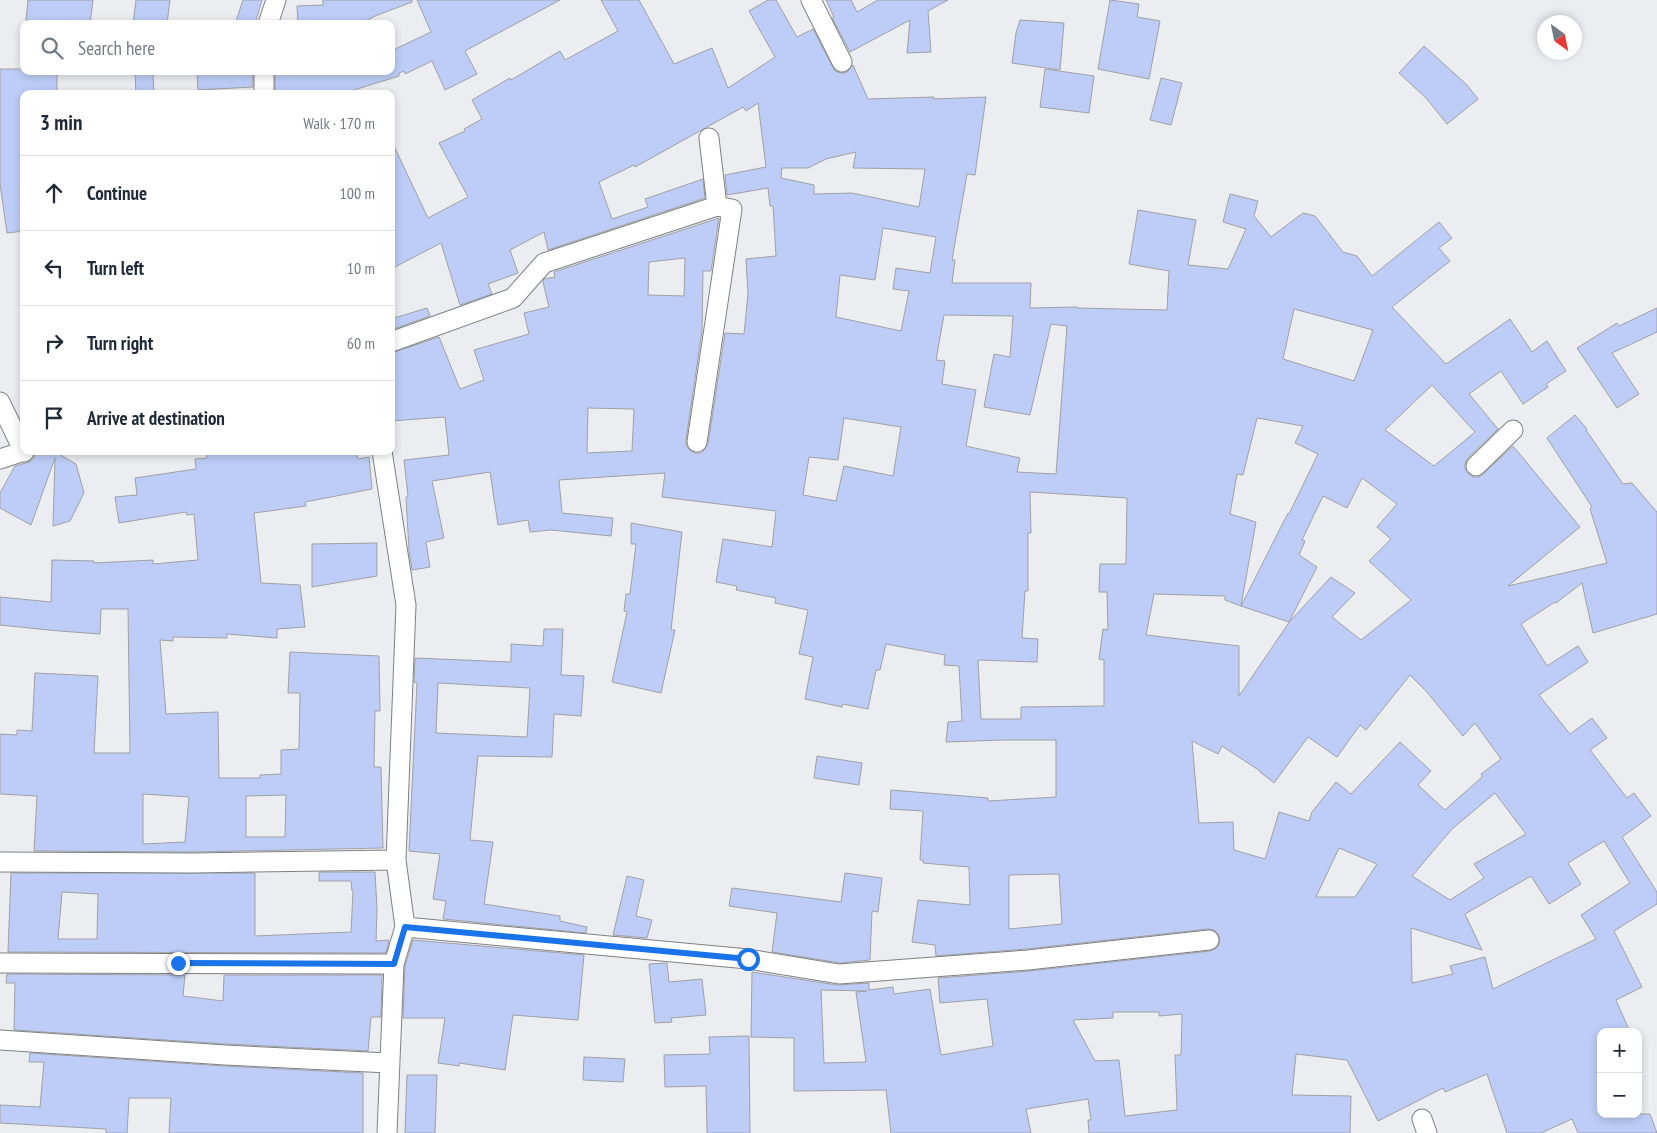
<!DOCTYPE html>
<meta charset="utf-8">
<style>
:root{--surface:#fff;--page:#f2f2f3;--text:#1f2937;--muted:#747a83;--line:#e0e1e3}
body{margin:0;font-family:"PT Sans Narrow",sans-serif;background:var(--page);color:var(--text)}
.controls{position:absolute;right:15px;bottom:15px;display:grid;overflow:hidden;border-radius:10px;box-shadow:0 2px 8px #0003}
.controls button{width:45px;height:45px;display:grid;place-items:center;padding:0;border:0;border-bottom:1px solid var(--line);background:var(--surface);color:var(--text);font:25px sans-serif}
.compass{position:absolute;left:1537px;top:15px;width:45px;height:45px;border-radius:50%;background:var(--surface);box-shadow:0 2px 8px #0003;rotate:147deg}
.stop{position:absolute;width:15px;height:15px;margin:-11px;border:4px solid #1a73e8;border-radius:50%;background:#fff}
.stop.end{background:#1a73e8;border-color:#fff;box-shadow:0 1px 5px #0008}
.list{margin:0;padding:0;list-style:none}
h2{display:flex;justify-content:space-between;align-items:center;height:65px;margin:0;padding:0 20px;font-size:21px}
h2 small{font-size:16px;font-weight:400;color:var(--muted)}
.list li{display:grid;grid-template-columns:32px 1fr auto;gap:15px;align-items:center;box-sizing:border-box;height:75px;padding:0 20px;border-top:1px solid var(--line)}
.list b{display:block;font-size:19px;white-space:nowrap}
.list em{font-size:16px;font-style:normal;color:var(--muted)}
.icon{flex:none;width:28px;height:28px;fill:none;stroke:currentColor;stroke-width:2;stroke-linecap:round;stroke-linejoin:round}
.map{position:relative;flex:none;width:1657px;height:1133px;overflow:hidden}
.search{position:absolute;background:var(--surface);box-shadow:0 2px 8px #0003;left:20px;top:20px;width:375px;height:55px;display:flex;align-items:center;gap:12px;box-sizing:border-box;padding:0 18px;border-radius:10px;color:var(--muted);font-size:19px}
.panel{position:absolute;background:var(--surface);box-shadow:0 2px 8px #0003;left:20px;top:90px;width:375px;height:365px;border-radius:10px}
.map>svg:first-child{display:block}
.building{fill:#bdcdf7;stroke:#a0a1a5;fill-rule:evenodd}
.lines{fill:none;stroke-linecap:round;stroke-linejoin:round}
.street-casing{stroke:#7f8083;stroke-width:21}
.street{stroke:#fff;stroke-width:19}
.route{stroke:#1a73e8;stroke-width:6}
</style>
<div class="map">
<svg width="1657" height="1133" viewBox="0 0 1657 1133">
<rect width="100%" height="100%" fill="#ebedf1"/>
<!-- building -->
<path class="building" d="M 28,0 L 93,0 L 90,24 L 60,24 L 26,20 Z
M 136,0 L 170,0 L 167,24 L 133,24 Z
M 243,0 L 262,0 L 255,24 L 235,24 Z
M 323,0 L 412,0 L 412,2 L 375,16 L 360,24 L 298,24 L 297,6 L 323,5 Z
M 417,0 L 560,0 L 465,51 L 477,74 L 445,90 L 432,61 L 405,74 L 404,71 L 399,73 L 399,76 L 341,94 L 275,93 L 275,71 L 391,71 L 391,51 L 431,32 Z
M 601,0 L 639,0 L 674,64 L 712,48 L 728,88 L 775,57 L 749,11 L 768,0 L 776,0 L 797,37 L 813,29 L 835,71 L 841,73 L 847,72 L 853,65 L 868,99 L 934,97 L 934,99 L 986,97 L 975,175 L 967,174 L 952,260 L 955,260 L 952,283 L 1031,283 L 1030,308 L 1077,307 L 1077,308 L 1167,310 L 1169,271 L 1129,264 L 1138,210 L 1196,220 L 1188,265 L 1228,269 L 1246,229 L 1223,222 L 1230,194 L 1258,201 L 1254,216 L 1271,237 L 1303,213 L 1315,216 L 1343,252 L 1357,256 L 1372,276 L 1439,222 L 1452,238 L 1439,248 L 1450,261 L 1392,307 L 1446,364 L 1510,319 L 1532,352 L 1547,341 L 1566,371 L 1546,384 L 1548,387 L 1523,404 L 1501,371 L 1469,394 L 1498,429 L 1468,458 L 1465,463 L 1465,469 L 1468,473 L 1473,477 L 1479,477 L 1483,474 L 1513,446 L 1580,527 L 1508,586 L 1607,563 L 1590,509 L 1592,507 L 1547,438 L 1575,415 L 1587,429 L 1586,430 L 1623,484 L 1632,483 L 1657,512 L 1657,614 L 1593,633 L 1582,583 L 1556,603 L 1555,602 L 1521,624 L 1547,666 L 1578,646 L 1588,662 L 1539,695 L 1570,734 L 1592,718 L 1607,738 L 1590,750 L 1627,798 L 1634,793 L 1651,816 L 1622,837 L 1657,892 L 1657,904 L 1614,931 L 1642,987 L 1616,1000 L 1630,1032 L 1601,1032 L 1601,1114 L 1650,1114 L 1657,1133 L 1578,1133 L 1572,1119 L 1541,1133 L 1507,1133 L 1487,1074 L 1445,1092 L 1443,1088 L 1378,1121 L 1347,1060 L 1296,1054 L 1292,1095 L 1351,1096 L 1350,1133 L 1089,1133 L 1088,1120 L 1091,1120 L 1088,1099 L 1026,1109 L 1031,1133 L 891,1133 L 886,1090 L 794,1091 L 794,1038 L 751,1037 L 752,972 L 837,985 L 869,983 L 869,990 L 893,987 L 894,994 L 930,989 L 941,1055 L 993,1046 L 987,999 L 940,1003 L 938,978 L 1029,971 L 1210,951 L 1215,949 L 1219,945 L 1220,938 L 1218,934 L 1214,930 L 1208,929 L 1027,949 L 936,956 L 935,945 L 912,942 L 918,900 L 970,905 L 969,867 L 923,863 L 923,860 L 920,860 L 923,811 L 890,809 L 891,790 L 988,798 L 988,801 L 1056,797 L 1056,740 L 1003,740 L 946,742 L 948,722 L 962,721 L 959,666 L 944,665 L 945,655 L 886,644 L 880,670 L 876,670 L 868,709 L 843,704 L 842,707 L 805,699 L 813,657 L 799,654 L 808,610 L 775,603 L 776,598 L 736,590 L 737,586 L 716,582 L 723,539 L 772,547 L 776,511 L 662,497 L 665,473 L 559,480 L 562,513 L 613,518 L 611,536 L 551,530 L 530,532 L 528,520 L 498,525 L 490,472 L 432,481 L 444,538 L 426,542 L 430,567 L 412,570 L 409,550 L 406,497 L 408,496 L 404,460 L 449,455 L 445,417 L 391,421 L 391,353 L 439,337 L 460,389 L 484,380 L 474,350 L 529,334 L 524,313 L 549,307 L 543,282 L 544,279 L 555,277 L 554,272 L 719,218 L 711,271 L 703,271 L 702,331 L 686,440 L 686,446 L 690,450 L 695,453 L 701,453 L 705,449 L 708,444 L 725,333 L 744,334 L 748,294 L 746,259 L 776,256 L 773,206 L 770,206 L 768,188 L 727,195 L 725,175 L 766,167 L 758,103 L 746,111 L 743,107 L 635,167 L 634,165 L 599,182 L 612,219 L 648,207 L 645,199 L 703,179 L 705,198 L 548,250 L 544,232 L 510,250 L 518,273 L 488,284 L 492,294 L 460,305 L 441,243 L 391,269 L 391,140 L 428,218 L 468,197 L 439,143 L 465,131 L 464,129 L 482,119 L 472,100 L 510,78 L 511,80 L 560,51 L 565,60 L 618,31 ZM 856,152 L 853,168 L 925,169 L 919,207 L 852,193 L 814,194 L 814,185 L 781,178 L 782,168 L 808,168 L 826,159 ZM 883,228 L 936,237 L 930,273 L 896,268 L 893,289 L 909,291 L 901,331 L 836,317 L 840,275 L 875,280 ZM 685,258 L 684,296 L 648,295 L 649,262 ZM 1294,309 L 1373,330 L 1354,381 L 1283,359 ZM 944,315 L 1013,316 L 1010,357 L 994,354 L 984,407 L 1030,415 L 1051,324 L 1067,326 L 1056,474 L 1017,472 L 1020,458 L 966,446 L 976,390 L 942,384 L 945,361 L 936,360 ZM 1432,385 L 1475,432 L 1434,466 L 1385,430 ZM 588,408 L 634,409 L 632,451 L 587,453 ZM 844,418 L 901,427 L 893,476 L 844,466 L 836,501 L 803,495 L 809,457 L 838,460 ZM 1257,418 L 1303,426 L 1295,443 L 1318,454 L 1289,514 L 1288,513 L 1241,606 L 1289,622 L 1317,567 L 1299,555 L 1305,541 L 1302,540 L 1323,496 L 1347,508 L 1362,478 L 1397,504 L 1377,527 L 1391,539 L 1369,561 L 1411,600 L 1361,640 L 1332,617 L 1355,593 L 1331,577 L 1290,621 L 1239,696 L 1239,646 L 1146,635 L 1154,594 L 1225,596 L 1225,600 L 1241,606 L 1256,522 L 1230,514 L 1237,474 L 1243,475 ZM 1030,492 L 1127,498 L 1126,564 L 1100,564 L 1099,592 L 1107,592 L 1108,630 L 1103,629 L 1099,659 L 1104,660 L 1104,706 L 1021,707 L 1021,719 L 981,719 L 978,660 L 1037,662 L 1038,639 L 1022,638 L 1025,591 L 1028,591 L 1028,533 L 1031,533 ZM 1410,675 L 1426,691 L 1463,736 L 1475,723 L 1501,759 L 1481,774 L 1482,777 L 1445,810 L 1418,785 L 1431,771 L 1400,742 L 1351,794 L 1336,782 L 1312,812 L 1309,821 L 1279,812 L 1265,859 L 1234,850 L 1233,822 L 1199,823 L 1192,741 L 1218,754 L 1222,746 L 1260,771 L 1260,772 L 1274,783 L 1308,737 L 1337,757 L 1360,725 L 1366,730 ZM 1495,793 L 1526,834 L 1474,864 L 1484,878 L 1450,900 L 1412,876 L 1452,829 ZM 1604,841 L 1630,883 L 1581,915 L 1596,939 L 1493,989 L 1485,957 L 1450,966 L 1453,974 L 1412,983 L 1411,928 L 1482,950 L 1465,914 L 1531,876 L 1549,904 L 1581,884 L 1568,863 ZM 1339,848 L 1377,864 L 1355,897 L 1316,897 ZM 1059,874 L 1062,924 L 1009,929 L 1009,875 ZM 821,990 L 867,991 L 856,992 L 866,1062 L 824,1063 ZM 1113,1012 L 1159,1012 L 1159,1016 L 1182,1014 L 1181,1055 L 1175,1055 L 1177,1110 L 1125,1116 L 1119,1060 L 1095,1061 L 1073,1020 L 1113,1018 Z
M 826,0 L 851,0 L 857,12 L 878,0 L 948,0 L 928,11 L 931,52 L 907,53 L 910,20 L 850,52 L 832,18 L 834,17 Z
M 1110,0 L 1139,4 L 1137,17 L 1160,21 L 1149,79 L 1098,69 Z
M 1020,20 L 1064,23 L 1060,70 L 1012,63 L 1016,33 Z
M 1424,46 L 1467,85 L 1478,99 L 1447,124 L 1426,98 L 1399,73 Z
M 0,69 L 24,69 L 24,71 L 57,71 L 57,94 L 24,94 L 24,231 L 7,233 L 0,184 Z
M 1045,69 L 1094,76 L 1089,113 L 1040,107 Z
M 135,71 L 153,71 L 154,94 L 136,94 Z
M 197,71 L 253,71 L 253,87 L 198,90 Z
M 1161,78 L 1182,83 L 1171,125 L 1150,120 Z
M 427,308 L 430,316 L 391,330 L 391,319 Z
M 1657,308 L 1657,332 L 1612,353 L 1639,394 L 1617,408 L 1577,348 L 1617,323 L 1619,326 Z
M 42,451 L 57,451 L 57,453 L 76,464 L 84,493 L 70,521 L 53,526 L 55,458 L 31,525 L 0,508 L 0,493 L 15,466 L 29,462 L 34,458 L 35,453 Z
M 206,451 L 356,451 L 358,459 L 369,457 L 372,489 L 305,502 L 306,506 L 254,513 L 261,583 L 300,585 L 305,627 L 277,629 L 277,638 L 227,634 L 227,638 L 173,637 L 173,641 L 160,640 L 166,714 L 218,712 L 219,778 L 260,778 L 260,775 L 281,774 L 281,750 L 299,749 L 300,693 L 288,693 L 290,652 L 379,656 L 380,711 L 375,711 L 374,767 L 381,767 L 383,848 L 193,852 L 34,851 L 37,796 L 0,794 L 0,734 L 17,735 L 17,730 L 32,731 L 35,673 L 98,676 L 94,753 L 130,753 L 128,609 L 101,609 L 100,634 L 59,631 L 0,625 L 0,597 L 51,602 L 52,560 L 94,561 L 94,563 L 153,560 L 153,564 L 198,560 L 194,514 L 187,515 L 186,512 L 119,523 L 115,497 L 137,495 L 135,478 L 196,469 L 195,459 L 207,458 ZM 143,794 L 189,797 L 185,842 L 143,844 ZM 286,795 L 285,837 L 246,837 L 246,796 Z
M 631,523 L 682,532 L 671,630 L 675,630 L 661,693 L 612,682 L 627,612 L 624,611 L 626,594 L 630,594 L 636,544 L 631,544 Z
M 377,543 L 377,576 L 312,587 L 312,544 Z
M 544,629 L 563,629 L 561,675 L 584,676 L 581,716 L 554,714 L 552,757 L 478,756 L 470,840 L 493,842 L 484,904 L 560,916 L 560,921 L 587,927 L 586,933 L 443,919 L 446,901 L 433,899 L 440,854 L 409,851 L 417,683 L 414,682 L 415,658 L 511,662 L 511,644 L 543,646 ZM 438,683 L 530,688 L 527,737 L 436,733 Z
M 817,756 L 862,763 L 859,785 L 814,778 Z
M 319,872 L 375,872 L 377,909 L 376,941 L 389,940 L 386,953 L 8,952 L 11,873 L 255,873 L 255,936 L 351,932 L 353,891 L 352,891 L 351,881 L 319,881 ZM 62,892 L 98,894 L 97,939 L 58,939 Z
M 845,873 L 882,878 L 878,912 L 872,911 L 870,960 L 840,963 L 772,952 L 777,913 L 729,906 L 732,888 L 841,902 Z
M 627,876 L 644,880 L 636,916 L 652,920 L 647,938 L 613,935 Z
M 413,940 L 584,955 L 578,1020 L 513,1015 L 505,1070 L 459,1063 L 459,1066 L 438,1063 L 445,1018 L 403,1018 L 405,966 Z
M 667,963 L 669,982 L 702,979 L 706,1015 L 671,1018 L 672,1022 L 655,1023 L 649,964 Z
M 7,974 L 185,975 L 183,996 L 223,1001 L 224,975 L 382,975 L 381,1017 L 371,1017 L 368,1051 L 226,1044 L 14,1030 L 15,983 L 6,983 Z
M 749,1036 L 750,1133 L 707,1133 L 706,1086 L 665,1087 L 664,1055 L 710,1054 L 709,1037 Z
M 30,1053 L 224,1066 L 363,1073 L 363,1133 L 169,1133 L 171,1098 L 129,1098 L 127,1133 L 106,1133 L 106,1129 L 0,1123 L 0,1105 L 40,1107 L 44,1062 L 29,1062 Z
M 584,1057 L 625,1059 L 623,1082 L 583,1080 Z
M 407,1075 L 437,1075 L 435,1133 L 405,1133 Z"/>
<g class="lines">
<defs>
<path id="street" d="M 811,0 L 842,62
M 268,24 L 276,0
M 264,71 L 264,94
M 391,342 L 513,298 L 544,263 L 717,206
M 0,402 L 24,452
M 697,442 L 732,209 L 717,206 L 709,138
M 382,451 L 406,605 L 396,860 L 405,927 L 394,964 L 387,1133
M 0,459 L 24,451
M 1476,466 L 1513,430
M 0,862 L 193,863 L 396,860
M 405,927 L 748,959 L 839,974 L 1028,960 L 1209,940
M 0,963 L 394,964
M 0,1040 L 225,1055 L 389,1063
M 1422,1119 L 1427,1133"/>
</defs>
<!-- street casing -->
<use href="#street" class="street-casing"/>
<!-- street -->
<use href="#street" class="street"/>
</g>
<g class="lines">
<!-- route -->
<path class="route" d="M 178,963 L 394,964 L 405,927 L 748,959"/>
</g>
</svg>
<div class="controls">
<button>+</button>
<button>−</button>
</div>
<svg class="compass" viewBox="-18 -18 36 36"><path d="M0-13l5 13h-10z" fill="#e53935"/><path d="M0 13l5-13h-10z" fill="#747a83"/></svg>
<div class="stop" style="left:748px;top:959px"></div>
<div class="stop end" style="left:178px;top:963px"></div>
<div class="search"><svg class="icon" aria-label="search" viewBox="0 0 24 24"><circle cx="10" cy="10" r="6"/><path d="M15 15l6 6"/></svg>Search here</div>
<section class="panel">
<h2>3 min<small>Walk · 170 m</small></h2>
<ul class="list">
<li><svg class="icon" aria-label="ahead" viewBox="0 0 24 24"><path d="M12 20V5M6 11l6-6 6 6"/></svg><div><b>Continue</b></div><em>100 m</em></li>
<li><svg class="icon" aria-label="left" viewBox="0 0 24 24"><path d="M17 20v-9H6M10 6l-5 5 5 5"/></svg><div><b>Turn left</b></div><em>10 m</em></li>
<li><svg class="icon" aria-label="right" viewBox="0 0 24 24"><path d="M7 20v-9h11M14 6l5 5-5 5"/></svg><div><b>Turn right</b></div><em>60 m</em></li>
<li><svg class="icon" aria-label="arrive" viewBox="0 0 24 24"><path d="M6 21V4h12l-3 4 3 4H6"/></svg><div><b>Arrive at destination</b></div></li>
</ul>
</section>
</div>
